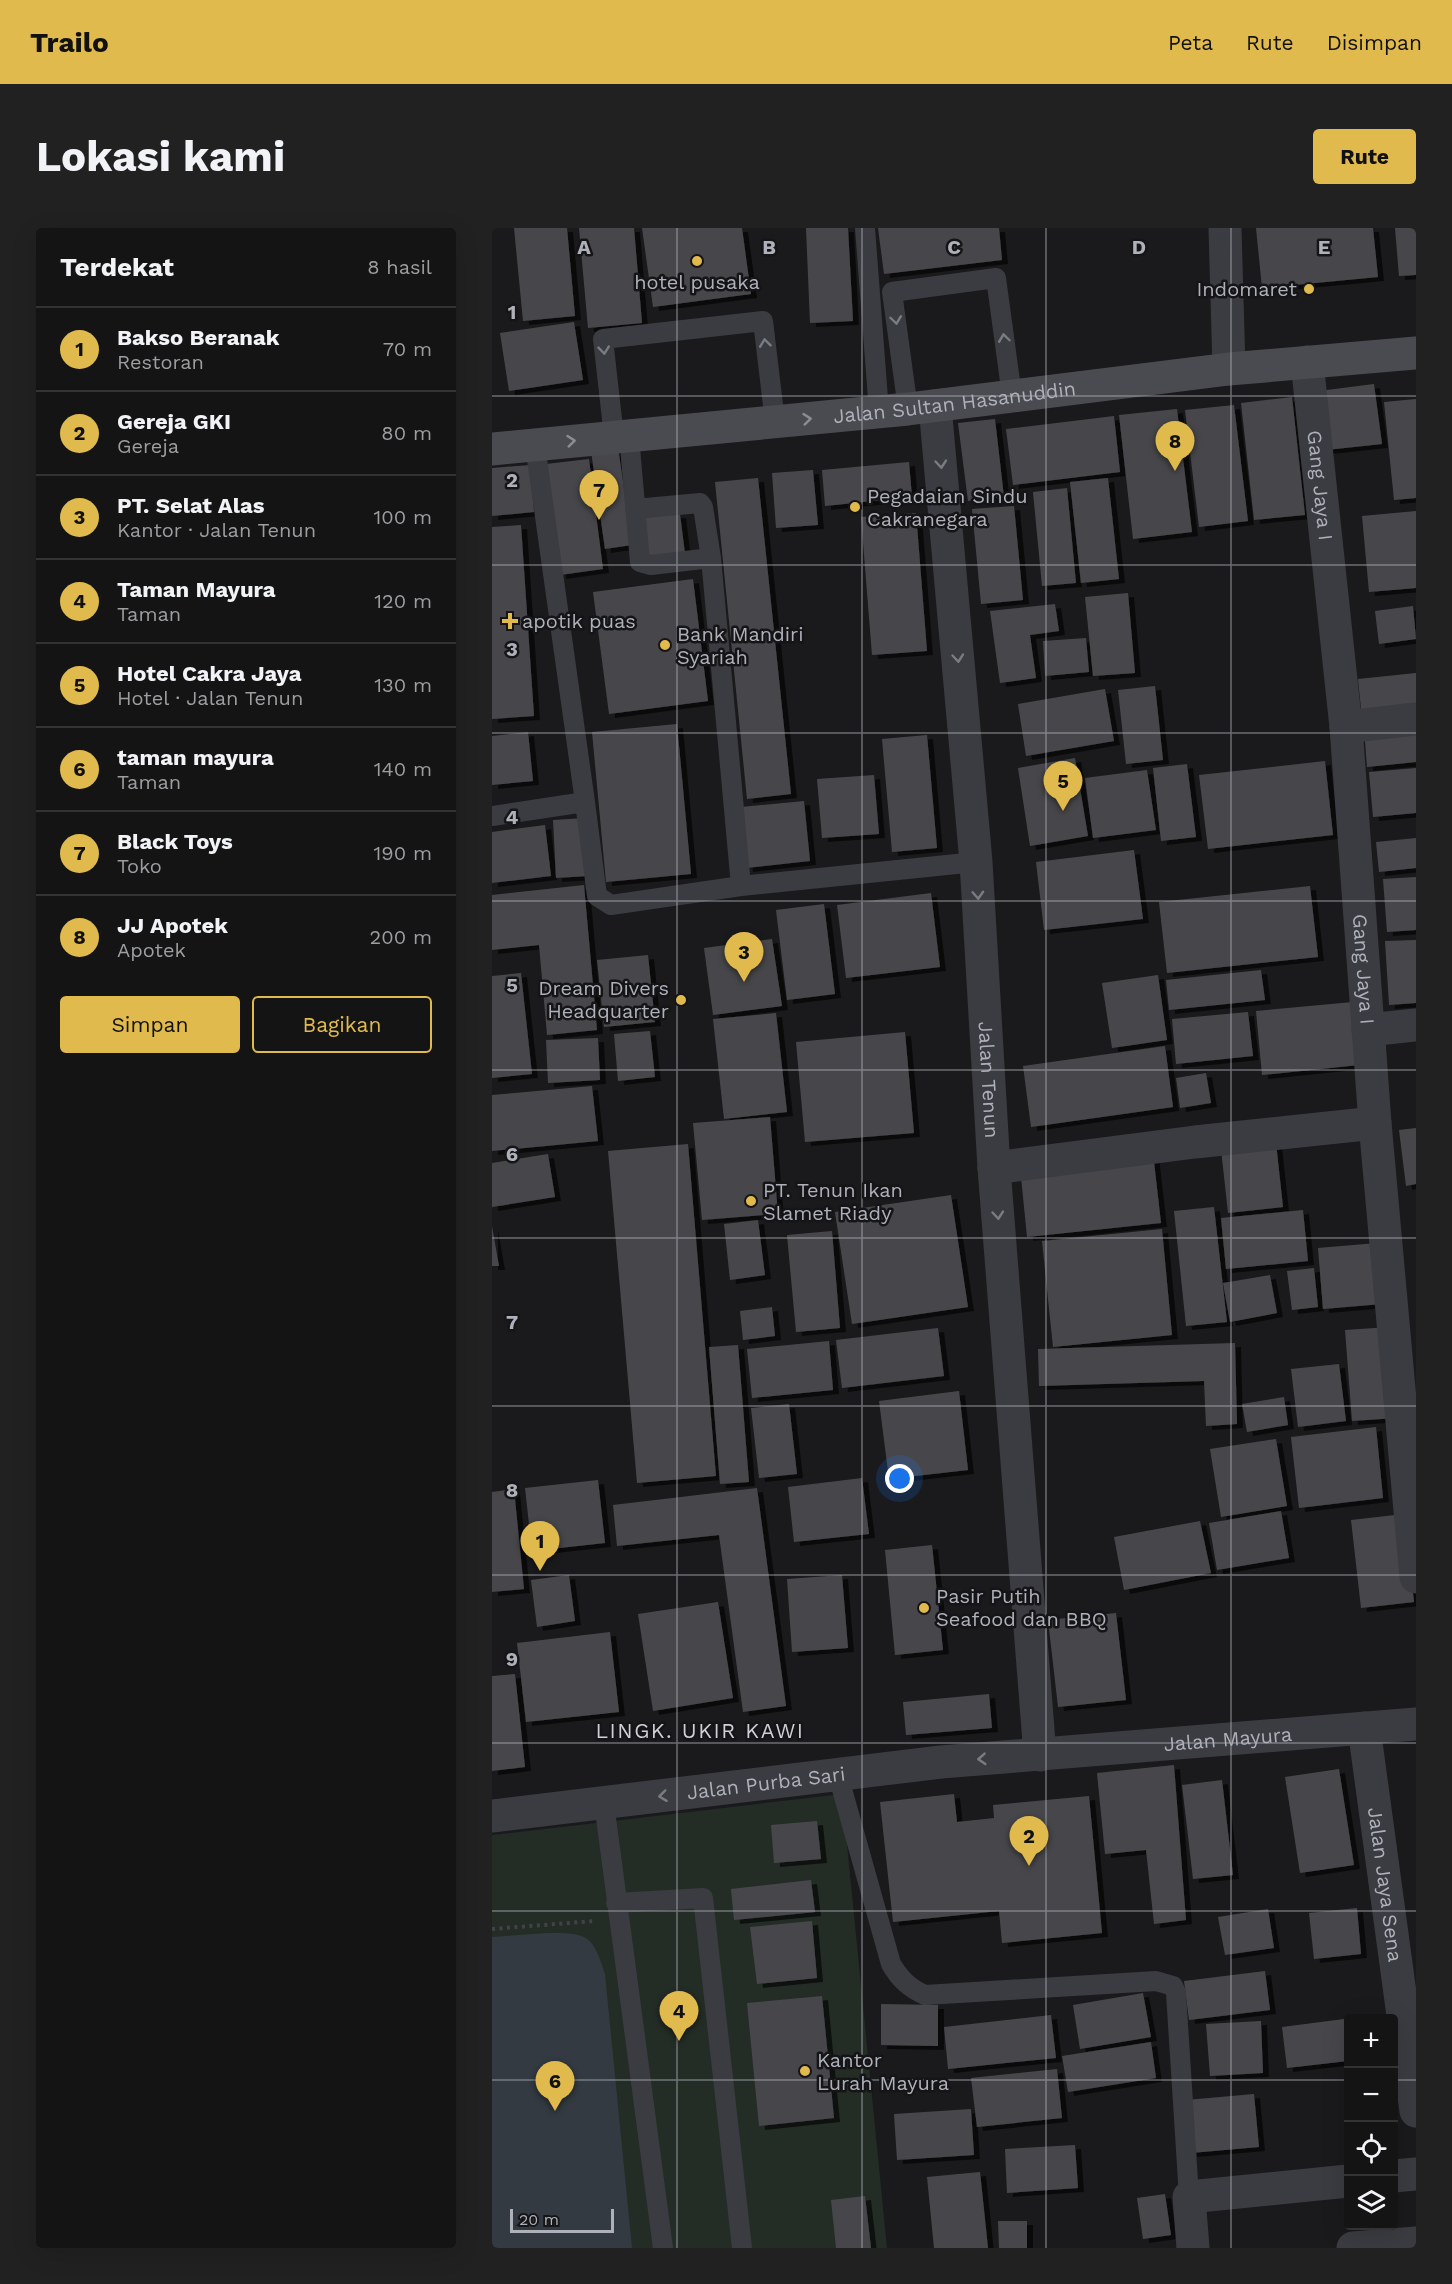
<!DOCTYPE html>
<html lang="id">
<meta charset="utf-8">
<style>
:root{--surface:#141415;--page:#212122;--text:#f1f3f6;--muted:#9d9ea0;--line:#333334;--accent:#e1ba4d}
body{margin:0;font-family:"Work Sans",sans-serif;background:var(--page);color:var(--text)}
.controls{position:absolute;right:18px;bottom:18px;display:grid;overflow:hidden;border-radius:6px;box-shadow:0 6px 24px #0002}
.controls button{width:54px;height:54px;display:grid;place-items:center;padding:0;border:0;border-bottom:2px solid var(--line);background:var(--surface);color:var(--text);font:30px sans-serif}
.scale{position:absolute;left:18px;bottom:15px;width:104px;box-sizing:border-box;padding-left:6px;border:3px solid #aeb1ba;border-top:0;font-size:16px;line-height:21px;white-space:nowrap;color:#aeb1ba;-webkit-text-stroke:4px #151517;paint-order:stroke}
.you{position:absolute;left:408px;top:1251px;width:21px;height:21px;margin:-15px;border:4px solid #fff;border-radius:50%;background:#1a73e8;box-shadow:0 0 0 9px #1a73e833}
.badge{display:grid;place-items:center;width:39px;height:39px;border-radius:50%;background:var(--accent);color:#111;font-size:20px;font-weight:700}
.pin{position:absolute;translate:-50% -50px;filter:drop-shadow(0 2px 3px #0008)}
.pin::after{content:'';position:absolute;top:32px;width:21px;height:18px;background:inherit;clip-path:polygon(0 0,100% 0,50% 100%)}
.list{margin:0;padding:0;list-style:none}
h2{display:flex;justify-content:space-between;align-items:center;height:78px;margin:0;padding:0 24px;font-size:26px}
h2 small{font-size:20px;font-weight:400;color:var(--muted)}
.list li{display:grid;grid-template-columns:39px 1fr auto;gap:18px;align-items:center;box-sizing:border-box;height:84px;padding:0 24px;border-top:2px solid var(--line)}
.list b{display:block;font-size:22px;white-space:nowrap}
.list p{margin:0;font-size:20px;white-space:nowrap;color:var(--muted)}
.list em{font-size:20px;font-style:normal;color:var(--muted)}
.actions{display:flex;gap:12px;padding:18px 24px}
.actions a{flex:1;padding:14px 0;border:2px solid var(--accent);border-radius:6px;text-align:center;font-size:21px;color:var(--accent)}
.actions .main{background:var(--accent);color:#111}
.icon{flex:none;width:33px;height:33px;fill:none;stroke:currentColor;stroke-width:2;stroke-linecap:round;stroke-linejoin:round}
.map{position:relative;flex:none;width:924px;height:2020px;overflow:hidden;border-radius:6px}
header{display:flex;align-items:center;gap:36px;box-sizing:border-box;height:84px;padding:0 30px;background:var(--accent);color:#111}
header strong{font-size:28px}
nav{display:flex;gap:33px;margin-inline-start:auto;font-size:21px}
.intro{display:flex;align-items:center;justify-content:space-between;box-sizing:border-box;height:144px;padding:0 36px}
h1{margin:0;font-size:42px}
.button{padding:15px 27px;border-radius:6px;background:var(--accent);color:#111;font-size:21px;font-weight:700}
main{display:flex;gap:36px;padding:0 36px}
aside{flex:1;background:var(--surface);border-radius:6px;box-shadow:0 6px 24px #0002}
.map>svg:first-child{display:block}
.green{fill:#242c26}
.water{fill:#333a41}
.building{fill:#47474c;filter:url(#shadow)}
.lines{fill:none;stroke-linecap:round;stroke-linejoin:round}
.path{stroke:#424348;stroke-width:4;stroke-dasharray:3 4.5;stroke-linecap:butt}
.lane{stroke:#3b3c41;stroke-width:20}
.street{stroke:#3b3c41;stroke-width:33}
.secondary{stroke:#4a4b50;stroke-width:33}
.oneway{stroke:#7a7c84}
.oneway2{stroke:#8b8d95}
.grid{fill:none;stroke:#aeb1ba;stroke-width:1.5;stroke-opacity:0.55}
.poi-dot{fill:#e1ba4d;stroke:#151517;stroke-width:2}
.labels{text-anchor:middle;stroke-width:5;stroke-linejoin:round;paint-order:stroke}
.poi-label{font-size:20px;fill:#aeb1ba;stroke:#151517;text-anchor:start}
.street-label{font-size:20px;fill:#aeb1ba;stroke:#151517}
.neighbourhood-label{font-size:21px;letter-spacing:1.5px;fill:#cfd0d7;stroke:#151517}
.grid-label{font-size:20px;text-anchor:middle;font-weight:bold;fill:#aeb1ba;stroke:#151517;stroke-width:5;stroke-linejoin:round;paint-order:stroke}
</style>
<header>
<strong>Trailo</strong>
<nav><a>Peta</a><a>Rute</a><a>Disimpan</a></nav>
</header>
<div class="intro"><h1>Lokasi kami</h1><a class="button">Rute</a></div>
<main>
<aside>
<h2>Terdekat<small>8 hasil</small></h2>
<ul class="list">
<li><span class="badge">1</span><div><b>Bakso Beranak</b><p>Restoran</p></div><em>70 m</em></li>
<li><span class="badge">2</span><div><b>Gereja GKI</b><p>Gereja</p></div><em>80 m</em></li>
<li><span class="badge">3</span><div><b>PT. Selat Alas</b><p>Kantor · Jalan Tenun</p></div><em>100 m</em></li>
<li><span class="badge">4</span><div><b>Taman Mayura</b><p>Taman</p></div><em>120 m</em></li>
<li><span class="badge">5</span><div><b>Hotel Cakra Jaya</b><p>Hotel · Jalan Tenun</p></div><em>130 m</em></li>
<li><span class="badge">6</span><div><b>taman mayura</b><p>Taman</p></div><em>140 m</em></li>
<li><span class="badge">7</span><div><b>Black Toys</b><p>Toko</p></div><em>190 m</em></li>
<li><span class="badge">8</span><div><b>JJ Apotek</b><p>Apotek</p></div><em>200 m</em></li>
</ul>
<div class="actions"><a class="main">Simpan</a><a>Bagikan</a></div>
</aside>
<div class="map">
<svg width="924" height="2020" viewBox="0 0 924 2020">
<defs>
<filter id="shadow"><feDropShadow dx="6" dy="4" stdDeviation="0" flood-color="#0009"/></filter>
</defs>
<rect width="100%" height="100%" fill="#1a1a1c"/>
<!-- green -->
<path class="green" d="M 350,1566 L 395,2020 L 0,2020 L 0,1607 Z"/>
<!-- water -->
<path class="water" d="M 55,1705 C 96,1705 100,1706 113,1746 L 140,2020 L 0,2020 L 0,1709 Z"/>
<!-- building -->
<path class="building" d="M 22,0 L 75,0 L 83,88 L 31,93 Z
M 87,0 L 142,0 L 150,95 L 96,100 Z
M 150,0 L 250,0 L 259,66 L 161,79 Z
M 314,0 L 356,0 L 361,93 L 318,95 Z
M 386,0 L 507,0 L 510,32 L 392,46 Z
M 764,0 L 881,0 L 886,49 L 770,60 Z
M 903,0 L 924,0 L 924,47 L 907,48 Z
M 82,94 L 91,152 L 17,163 L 8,105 Z
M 882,156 L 890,216 L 834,222 L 827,163 Z
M 800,169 L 813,287 L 762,292 L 749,175 Z
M 924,171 L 924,270 L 902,272 L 892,174 Z
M 742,177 L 756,293 L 707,299 L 693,182 Z
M 685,181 L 700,304 L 641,311 L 627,187 Z
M 622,188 L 628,244 L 521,257 L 514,201 Z
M 503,191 L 512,269 L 476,273 L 466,195 Z
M 126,219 L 140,317 L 113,321 L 99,223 Z
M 97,231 L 111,341 L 68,347 L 54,236 Z
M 417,234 L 420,269 L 333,278 L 330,242 Z
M 38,237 L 42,284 L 0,288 L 0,240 Z
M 321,242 L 326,297 L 284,300 L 280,245 Z
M 266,250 L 299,566 L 255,571 L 223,254 Z
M 616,250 L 627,351 L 589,355 L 578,254 Z
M 575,260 L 584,355 L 550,358 L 541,264 Z
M 522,278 L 531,372 L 489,376 L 480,281 Z
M 924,283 L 924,360 L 877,364 L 870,288 Z
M 424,285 L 435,423 L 380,427 L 369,289 Z
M 188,286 L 193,326 L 152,331 L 148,290 Z
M 29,297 L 42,488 L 0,491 L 0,299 Z
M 201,351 L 216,473 L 117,486 L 101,364 Z
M 636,365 L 643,445 L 601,448 L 593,369 Z
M 563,376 L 567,403 L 538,407 L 544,450 L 508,455 L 498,383 Z
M 921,378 L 924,411 L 887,416 L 883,383 Z
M 594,410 L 597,444 L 553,448 L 551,413 Z
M 924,445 L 924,485 L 870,490 L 866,451 Z
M 663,458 L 671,532 L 634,536 L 626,462 Z
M 613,461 L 622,513 L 534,528 L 526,476 Z
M 924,494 L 924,534 L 875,539 L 872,500 Z
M 185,496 L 199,646 L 114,654 L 100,504 Z
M 36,504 L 41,553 L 0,557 L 0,508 Z
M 435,507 L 445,620 L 400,624 L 390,511 Z
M 583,530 L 596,608 L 538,618 L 526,540 Z
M 833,533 L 841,607 L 716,621 L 707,547 Z
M 695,536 L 704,609 L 669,613 L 661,540 Z
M 924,540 L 924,585 L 881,589 L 877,544 Z
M 655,542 L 664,602 L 601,610 L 593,550 Z
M 382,547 L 387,606 L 330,610 L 325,551 Z
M 312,573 L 318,633 L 255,640 L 249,579 Z
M 93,590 L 96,648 L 64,650 L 61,592 Z
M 53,597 L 59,648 L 0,655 L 0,604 Z
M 924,610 L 924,640 L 887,644 L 884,614 Z
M 642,622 L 651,691 L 552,702 L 544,634 Z
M 924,649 L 924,702 L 895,704 L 891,651 Z
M 92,657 L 105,802 L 55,807 L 47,717 L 0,722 L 0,667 Z
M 818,658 L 826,729 L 675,745 L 667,674 Z
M 439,665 L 448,739 L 354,750 L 345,677 Z
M 332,676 L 343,766 L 295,772 L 284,682 Z
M 280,711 L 290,778 L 221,787 L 212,720 Z
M 924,712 L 924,775 L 897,777 L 893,713 Z
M 156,727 L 163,794 L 112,799 L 105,732 Z
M 769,742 L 773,772 L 677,782 L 674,752 Z
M 29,745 L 40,846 L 0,850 L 0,748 Z
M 666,747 L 675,812 L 620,820 L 610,755 Z
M 861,774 L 867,837 L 770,847 L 764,783 Z
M 756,784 L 761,828 L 684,836 L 680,791 Z
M 284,785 L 295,884 L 232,891 L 221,791 Z
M 158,803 L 163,849 L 126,853 L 122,806 Z
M 413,804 L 422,905 L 313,914 L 304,814 Z
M 106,810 L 108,852 L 56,855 L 54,812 Z
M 673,818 L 681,879 L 539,899 L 531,838 Z
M 714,845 L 719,875 L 688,880 L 684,850 Z
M 100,858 L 106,913 L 0,923 L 0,867 Z
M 278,889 L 286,986 L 210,992 L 201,895 Z
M 924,900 L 924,956 L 914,958 L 907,902 Z
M 784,915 L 791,979 L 736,985 L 729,921 Z
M 196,916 L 224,1248 L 145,1255 L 116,923 Z
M 661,925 L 669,995 L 535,1009 L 528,939 Z
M 56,926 L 63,969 L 0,979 L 0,935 Z
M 459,967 L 476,1079 L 360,1096 L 343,984 Z
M 722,979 L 735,1094 L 694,1098 L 682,983 Z
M 811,982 L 816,1033 L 734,1041 L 729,990 Z
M 266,992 L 273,1047 L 238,1052 L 232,996 Z
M 0,998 L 7,1038 L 0,1038 Z
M 670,1001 L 680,1107 L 561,1119 L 550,1013 Z
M 340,1003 L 348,1100 L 304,1104 L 295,1007 Z
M 885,1015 L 890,1076 L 831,1081 L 826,1020 Z
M 822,1040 L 826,1079 L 800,1082 L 795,1043 Z
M 778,1047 L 785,1085 L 738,1094 L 731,1055 Z
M 280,1079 L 283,1108 L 251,1112 L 248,1083 Z
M 898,1099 L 904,1190 L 860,1193 L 853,1102 Z
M 446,1100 L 452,1148 L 350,1160 L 344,1112 Z
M 337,1113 L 341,1162 L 260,1170 L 255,1121 Z
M 743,1115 L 745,1196 L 714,1198 L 712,1153 L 547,1158 L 546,1121 Z
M 246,1117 L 257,1254 L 228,1256 L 217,1119 Z
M 847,1136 L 854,1193 L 806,1199 L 799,1141 Z
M 467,1163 L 476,1242 L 397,1251 L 387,1173 Z
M 792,1169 L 796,1197 L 755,1204 L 750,1176 Z
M 297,1176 L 305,1246 L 267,1250 L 259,1180 Z
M 884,1199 L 891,1270 L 807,1280 L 799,1209 Z
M 784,1211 L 795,1278 L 729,1289 L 718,1221 Z
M 370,1250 L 377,1306 L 302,1314 L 296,1259 Z
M 106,1252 L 113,1315 L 40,1323 L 33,1260 Z
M 265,1260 L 294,1478 L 251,1484 L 227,1307 L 125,1318 L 121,1277 Z
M 22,1261 L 32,1361 L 0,1364 L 0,1264 Z
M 789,1283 L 797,1330 L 725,1342 L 717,1295 Z
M 912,1286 L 922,1374 L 869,1380 L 859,1292 Z
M 708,1293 L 719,1345 L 632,1362 L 622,1309 Z
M 440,1317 L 451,1422 L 403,1427 L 393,1322 Z
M 77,1347 L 83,1393 L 45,1399 L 39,1352 Z
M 350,1347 L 356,1420 L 300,1424 L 295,1351 Z
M 226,1374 L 241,1470 L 161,1483 L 146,1386 Z
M 624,1385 L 634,1472 L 566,1479 L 556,1392 Z
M 118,1404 L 127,1484 L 34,1494 L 25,1415 Z
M 23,1446 L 33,1539 L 0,1543 L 0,1448 Z
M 497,1466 L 500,1500 L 414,1507 L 411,1474 Z
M 682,1537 L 694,1692 L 662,1696 L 654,1622 L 613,1626 L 605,1545 Z
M 847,1541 L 862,1637 L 808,1645 L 793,1549 Z
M 730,1552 L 741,1647 L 701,1651 L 690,1557 Z
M 462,1566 L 465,1594 L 502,1590 L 501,1577 L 597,1568 L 610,1705 L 510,1715 L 507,1683 L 401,1694 L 388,1574 Z
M 325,1593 L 329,1631 L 282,1635 L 279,1597 Z
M 319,1652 L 323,1684 L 242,1692 L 239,1661 Z
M 865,1680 L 869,1726 L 822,1731 L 817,1685 Z
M 776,1681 L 782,1720 L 733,1727 L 726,1689 Z
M 320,1693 L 325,1750 L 265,1756 L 258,1699 Z
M 773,1743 L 778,1782 L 697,1792 L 692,1753 Z
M 651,1765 L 659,1809 L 588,1821 L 581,1777 Z
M 330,1768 L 342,1890 L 267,1898 L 255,1775 Z
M 389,1776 L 446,1777 L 446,1818 L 389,1817 Z
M 559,1787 L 564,1830 L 456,1841 L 452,1799 Z
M 852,1791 L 856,1833 L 795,1840 L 790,1799 Z
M 769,1793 L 771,1845 L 718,1848 L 714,1796 Z
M 659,1814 L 664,1850 L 576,1864 L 570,1828 Z
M 565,1841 L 570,1890 L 485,1899 L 479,1850 Z
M 762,1866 L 767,1919 L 699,1925 L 694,1872 Z
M 479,1881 L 482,1927 L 405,1932 L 402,1886 Z
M 583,1917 L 586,1960 L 515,1965 L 513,1921 Z
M 488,1944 L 496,2020 L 442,2020 L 435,1949 Z
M 673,1966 L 679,2007 L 651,2011 L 645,1970 Z
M 373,1968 L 379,2020 L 344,2020 L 339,1972 Z
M 506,1993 L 535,1993 L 535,2020 L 507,2020 Z"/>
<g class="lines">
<!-- path -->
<path class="path" d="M 0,1701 L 102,1693"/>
<!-- lane -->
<path class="lane" d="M 373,0 L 387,184
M 416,181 L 400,64 L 504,50 L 520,168
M 137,208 L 148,334 L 159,337 L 219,330 L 211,279 L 208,275 L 143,281
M 122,209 L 111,111 L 271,93 L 283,194
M 219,330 L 249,658
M 93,574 L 105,668 L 119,677 L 249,658 L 484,634
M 0,588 L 93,574 L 43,217
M 346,1547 L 399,1736 C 408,1751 417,1760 433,1767 L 664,1753 L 681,1758 L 684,1765 L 697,1969
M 112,1575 L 171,2020
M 124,1675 L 211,1670 L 250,2020"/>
<!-- street -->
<g class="street">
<path d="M 733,0 L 737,141"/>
<path id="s1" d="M 815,134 L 854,499 L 883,895 L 924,1349"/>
<path id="s2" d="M 443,178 L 484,634 L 502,940 L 548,1527"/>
<path d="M 854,499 L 924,491"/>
<path d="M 876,802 L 924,797"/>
<path d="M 502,940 L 703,914 L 883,895"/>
<path id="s3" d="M 872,1500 L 924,1883"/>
<path id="s4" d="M 0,1588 L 449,1534 L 924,1496"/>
<path d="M 902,1948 L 924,1946"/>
<path d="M 701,2020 L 697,1969 L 856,1953"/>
<path d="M 861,2020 L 924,2015"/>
</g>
<!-- secondary -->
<path class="secondary" id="s5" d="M 0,221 L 416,181 L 737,141 L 924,125"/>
</g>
<!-- one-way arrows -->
<defs><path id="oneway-chevron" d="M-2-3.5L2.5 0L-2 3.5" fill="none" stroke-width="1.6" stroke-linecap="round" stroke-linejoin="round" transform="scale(1.5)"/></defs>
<g class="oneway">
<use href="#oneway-chevron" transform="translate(404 92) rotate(82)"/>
<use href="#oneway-chevron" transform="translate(512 110) rotate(-98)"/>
<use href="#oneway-chevron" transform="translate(273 115) rotate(-97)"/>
<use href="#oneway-chevron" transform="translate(112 122) rotate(84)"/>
<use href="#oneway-chevron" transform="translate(449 236) rotate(85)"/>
<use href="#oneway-chevron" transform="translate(466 430) rotate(85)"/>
<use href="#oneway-chevron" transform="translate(486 667) rotate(87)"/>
<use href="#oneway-chevron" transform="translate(506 987) rotate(85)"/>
<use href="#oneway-chevron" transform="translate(490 1531) rotate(176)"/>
<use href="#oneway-chevron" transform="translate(171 1568) rotate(173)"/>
</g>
<g class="oneway2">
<use href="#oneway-chevron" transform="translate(315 191) rotate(-6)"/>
<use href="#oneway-chevron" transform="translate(79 213) rotate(-6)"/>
</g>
<!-- grid -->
<path class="grid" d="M 185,0 L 185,2020M 370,0 L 370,2020M 554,0 L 554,2020M 739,0 L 739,2020M 0,168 L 924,168M 0,337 L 924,337M 0,505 L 924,505M 0,673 L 924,673M 0,842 L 924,842M 0,1010 L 924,1010M 0,1178 L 924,1178M 0,1347 L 924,1347M 0,1515 L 924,1515M 0,1683 L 924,1683M 0,1852 L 856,1852M 902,1852 L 924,1852"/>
<!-- markers -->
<g class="poi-dot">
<circle cx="205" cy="33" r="6"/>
<circle cx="817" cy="61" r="6"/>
<circle cx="363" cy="279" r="6"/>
<path d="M15 384h6v6h6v6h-6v6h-6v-6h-6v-6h6z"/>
<circle cx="173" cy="417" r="6"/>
<circle cx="189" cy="772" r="6"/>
<circle cx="259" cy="973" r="6"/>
<circle cx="432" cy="1380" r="6"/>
<circle cx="313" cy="1843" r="6"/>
</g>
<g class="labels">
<!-- poi labels -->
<g class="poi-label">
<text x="205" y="61" text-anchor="middle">hotel pusaka</text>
<text x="805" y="68" text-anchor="end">Indomaret</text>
<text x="375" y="275">Pegadaian Sindu<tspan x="375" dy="23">Cakranegara</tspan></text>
<text x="30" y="400">apotik puas</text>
<text x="185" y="413">Bank Mandiri<tspan x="185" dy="23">Syariah</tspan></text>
<text x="177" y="767" text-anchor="end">Dream Divers<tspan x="177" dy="23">Headquarter</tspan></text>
<text x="271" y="969">PT. Tenun Ikan<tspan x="271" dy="23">Slamet Riady</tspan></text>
<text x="444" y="1375">Pasir Putih<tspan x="444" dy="23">Seafood dan BBQ</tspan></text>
<text x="325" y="1839">Kantor<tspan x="325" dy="23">Lurah Mayura</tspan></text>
</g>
<!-- street labels -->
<g class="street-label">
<text dy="7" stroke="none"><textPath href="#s5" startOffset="465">Jalan Sultan Hasanuddin</textPath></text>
<text dy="7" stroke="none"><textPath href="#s1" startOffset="124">Gang Jaya I</textPath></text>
<text dy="7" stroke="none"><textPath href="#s1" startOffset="610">Gang Jaya I</textPath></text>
<text dy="7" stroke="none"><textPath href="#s2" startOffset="676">Jalan Tenun</textPath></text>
<text dy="7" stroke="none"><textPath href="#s4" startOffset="740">Jalan Mayura</textPath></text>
<text dy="7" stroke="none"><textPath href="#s4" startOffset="276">Jalan Purba Sari</textPath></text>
<text dy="7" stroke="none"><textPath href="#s3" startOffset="158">Jalan Jaya Sena</textPath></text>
</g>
<!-- neighbourhood labels -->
<g class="neighbourhood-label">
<text x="208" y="1510">LINGK. UKIR KAWI</text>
</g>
</g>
<g class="grid-label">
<text x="92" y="26">A</text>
<text x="277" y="26">B</text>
<text x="462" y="26">C</text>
<text x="647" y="26">D</text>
<text x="832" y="26">E</text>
<text x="20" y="91">1</text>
<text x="20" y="259">2</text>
<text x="20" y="428">3</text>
<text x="20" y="596">4</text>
<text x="20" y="764">5</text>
<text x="20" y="933">6</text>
<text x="20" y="1101">7</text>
<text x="20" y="1269">8</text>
<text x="20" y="1438">9</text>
</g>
</svg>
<div class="controls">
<button>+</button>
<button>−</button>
<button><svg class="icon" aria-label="locate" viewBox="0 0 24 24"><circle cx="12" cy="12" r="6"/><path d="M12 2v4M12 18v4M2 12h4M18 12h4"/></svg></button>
<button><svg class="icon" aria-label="layers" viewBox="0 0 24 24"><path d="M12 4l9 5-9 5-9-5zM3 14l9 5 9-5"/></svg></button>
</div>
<div class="scale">20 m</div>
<div class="you"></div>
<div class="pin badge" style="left:48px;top:1343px">1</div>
<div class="pin badge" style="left:537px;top:1638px">2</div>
<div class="pin badge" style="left:252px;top:754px">3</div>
<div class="pin badge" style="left:187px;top:1813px">4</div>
<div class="pin badge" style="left:571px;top:583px">5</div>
<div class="pin badge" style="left:63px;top:1883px">6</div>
<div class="pin badge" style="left:107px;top:292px">7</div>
<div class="pin badge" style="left:683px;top:243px">8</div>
</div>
</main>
